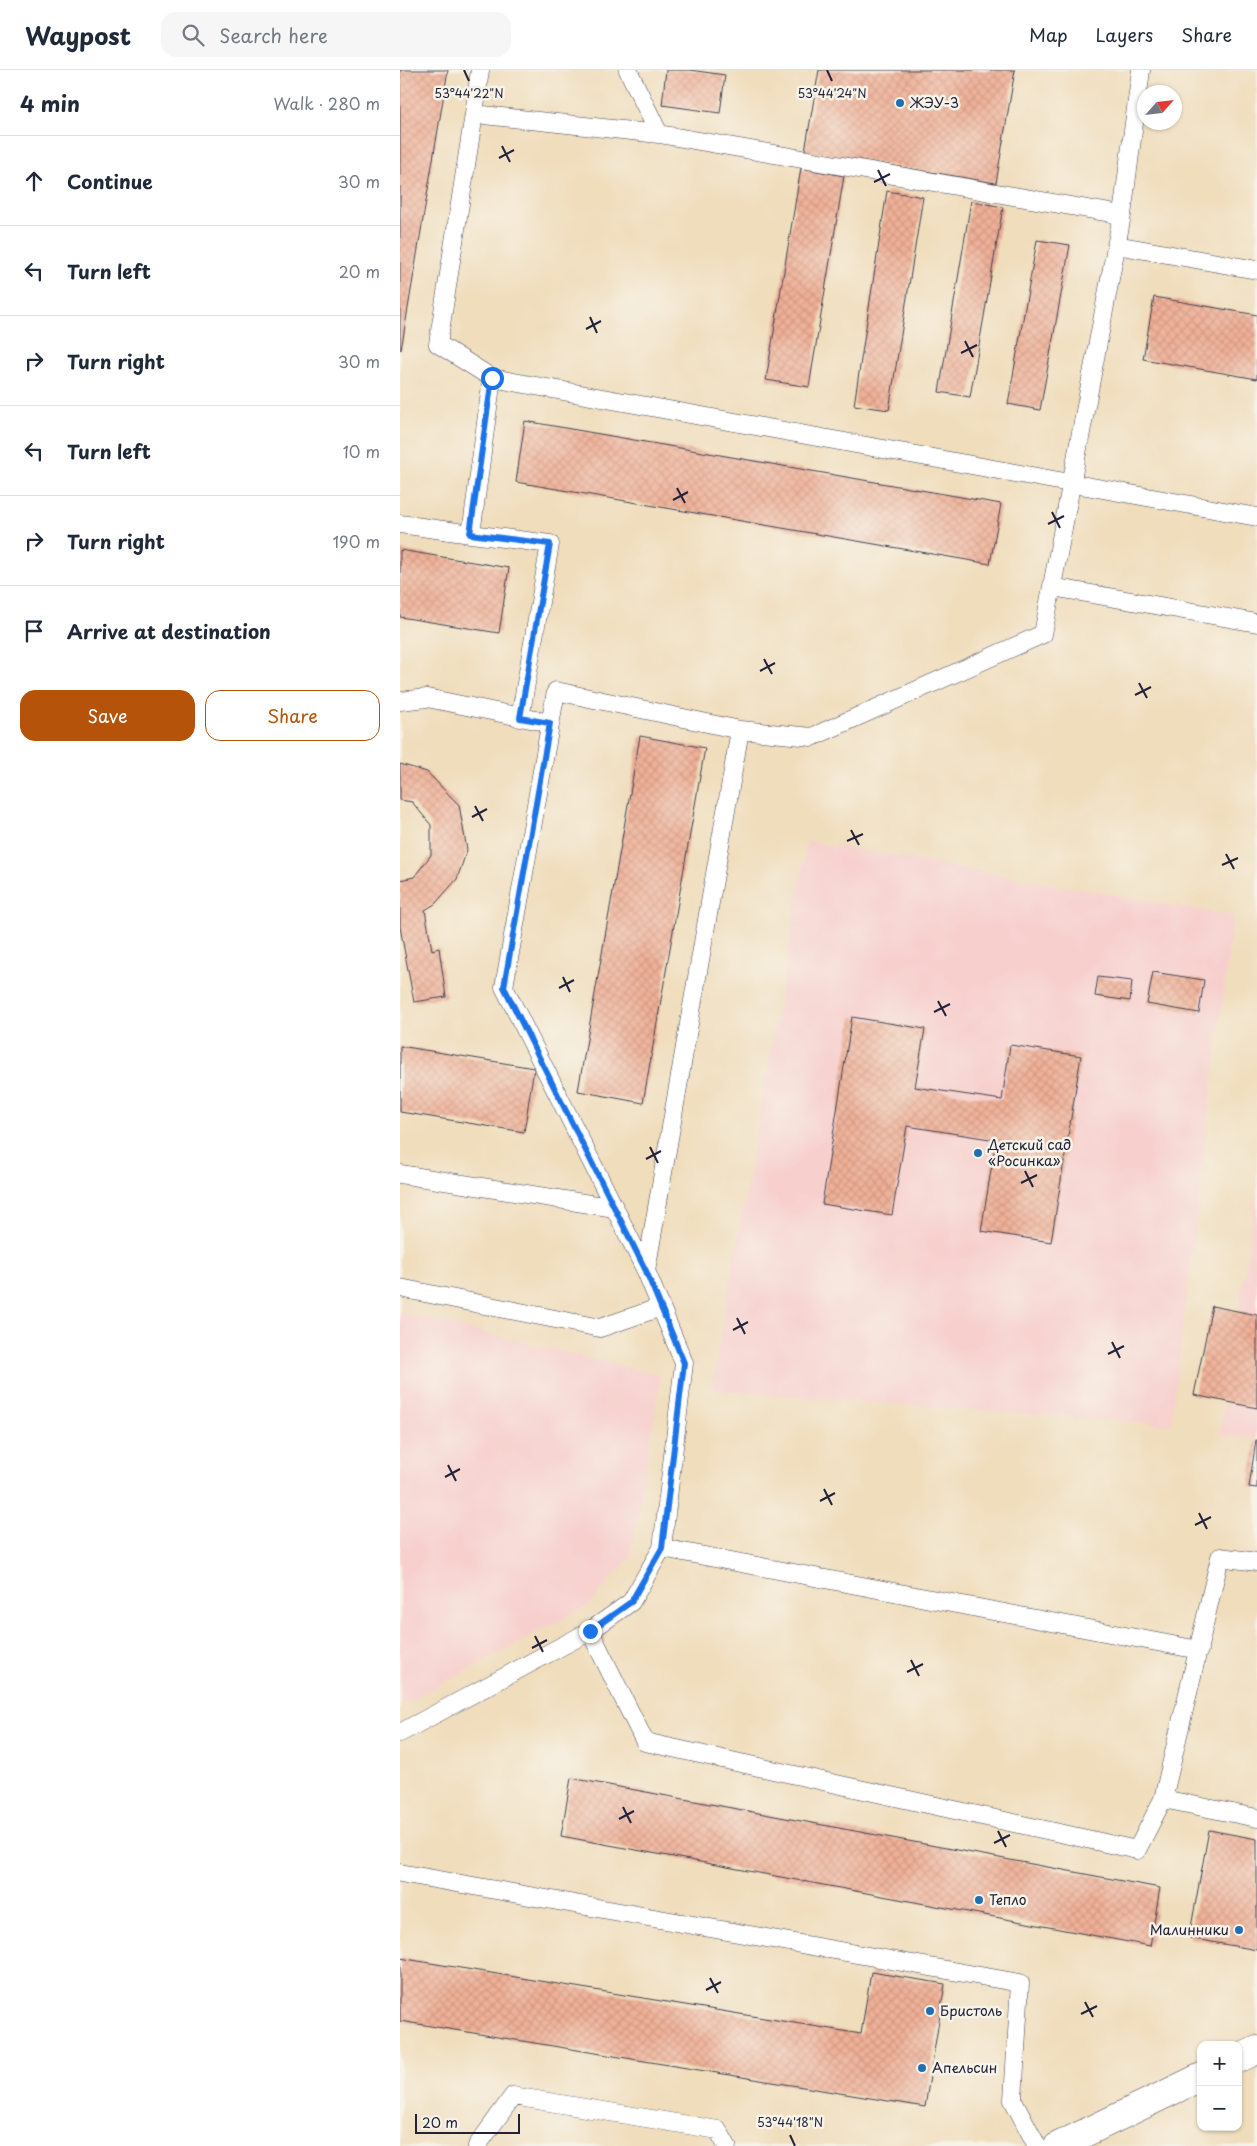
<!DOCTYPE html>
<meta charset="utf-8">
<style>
:root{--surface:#fff;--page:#f6f6f7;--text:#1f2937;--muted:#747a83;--line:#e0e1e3;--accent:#b45309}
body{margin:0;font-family:"Playpen Sans",sans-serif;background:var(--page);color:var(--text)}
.controls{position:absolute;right:15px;bottom:15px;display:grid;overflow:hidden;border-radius:10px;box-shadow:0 1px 4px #0004}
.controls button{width:45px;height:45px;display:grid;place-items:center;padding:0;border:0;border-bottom:1px solid var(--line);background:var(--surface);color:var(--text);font:25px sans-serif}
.compass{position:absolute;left:737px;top:15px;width:45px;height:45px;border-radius:50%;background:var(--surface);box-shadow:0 1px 4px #0004;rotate:63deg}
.scale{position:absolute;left:15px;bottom:12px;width:105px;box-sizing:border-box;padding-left:5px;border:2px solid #22223b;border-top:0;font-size:14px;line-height:18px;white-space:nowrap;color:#22223b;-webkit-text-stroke:4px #f7f3e8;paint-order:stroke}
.stop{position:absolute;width:15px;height:15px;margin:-11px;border:4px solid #1a73e8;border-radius:50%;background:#fff}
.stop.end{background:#1a73e8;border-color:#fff;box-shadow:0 1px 5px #0008}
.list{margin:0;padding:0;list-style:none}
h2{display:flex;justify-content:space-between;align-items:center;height:65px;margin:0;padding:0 20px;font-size:21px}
h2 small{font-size:16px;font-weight:400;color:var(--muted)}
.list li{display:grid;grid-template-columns:32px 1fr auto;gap:15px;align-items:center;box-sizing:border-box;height:90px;padding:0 20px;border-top:1px solid var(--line)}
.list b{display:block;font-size:19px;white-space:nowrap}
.list em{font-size:16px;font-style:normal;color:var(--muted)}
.actions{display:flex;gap:10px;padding:15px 20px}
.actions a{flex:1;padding:11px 0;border:1px solid var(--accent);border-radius:15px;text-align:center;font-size:18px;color:var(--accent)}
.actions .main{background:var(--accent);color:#fff}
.icon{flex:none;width:28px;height:28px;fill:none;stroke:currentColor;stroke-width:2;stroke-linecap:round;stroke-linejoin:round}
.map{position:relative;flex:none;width:857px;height:2076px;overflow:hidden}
header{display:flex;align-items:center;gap:30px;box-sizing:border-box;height:70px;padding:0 25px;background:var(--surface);border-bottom:1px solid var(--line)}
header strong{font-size:24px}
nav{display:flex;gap:28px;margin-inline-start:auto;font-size:18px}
.search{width:350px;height:45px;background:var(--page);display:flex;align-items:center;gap:12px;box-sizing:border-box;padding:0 18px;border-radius:15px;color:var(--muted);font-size:19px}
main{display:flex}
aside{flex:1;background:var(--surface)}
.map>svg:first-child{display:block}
.built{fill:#f7d0ce}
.building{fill:url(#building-cross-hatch)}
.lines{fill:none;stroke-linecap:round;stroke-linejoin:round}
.service-casing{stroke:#413e4e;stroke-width:19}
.tertiary-casing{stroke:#413e4e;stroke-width:29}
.service{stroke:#fff;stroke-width:18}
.tertiary{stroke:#fff;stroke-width:28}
.route{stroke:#1a73e8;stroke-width:6}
.ticks{fill:none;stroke:#22223b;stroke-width:2}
.poi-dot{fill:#1f6fb2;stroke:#f7f3e8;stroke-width:2}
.labels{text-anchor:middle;stroke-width:5;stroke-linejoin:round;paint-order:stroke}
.poi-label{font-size:14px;fill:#22223b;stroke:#f7f3e8;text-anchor:start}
.ticks-label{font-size:12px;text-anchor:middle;fill:#22223b;stroke:#f7f3e8;stroke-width:5;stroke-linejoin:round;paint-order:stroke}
</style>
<header>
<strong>Waypost</strong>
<div class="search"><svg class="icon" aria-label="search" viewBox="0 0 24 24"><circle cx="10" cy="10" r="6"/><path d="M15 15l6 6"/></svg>Search here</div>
<nav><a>Map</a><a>Layers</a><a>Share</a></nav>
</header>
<main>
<aside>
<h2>4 min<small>Walk · 280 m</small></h2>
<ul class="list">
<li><svg class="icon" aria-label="ahead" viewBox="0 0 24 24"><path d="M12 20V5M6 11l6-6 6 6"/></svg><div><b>Continue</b></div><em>30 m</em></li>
<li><svg class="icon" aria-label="left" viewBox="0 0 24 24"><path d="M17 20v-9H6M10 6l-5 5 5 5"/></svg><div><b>Turn left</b></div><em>20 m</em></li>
<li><svg class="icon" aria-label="right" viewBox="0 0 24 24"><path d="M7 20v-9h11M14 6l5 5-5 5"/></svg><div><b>Turn right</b></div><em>30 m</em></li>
<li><svg class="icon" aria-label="left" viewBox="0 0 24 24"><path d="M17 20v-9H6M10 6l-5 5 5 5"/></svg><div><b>Turn left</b></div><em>10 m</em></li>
<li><svg class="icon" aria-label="right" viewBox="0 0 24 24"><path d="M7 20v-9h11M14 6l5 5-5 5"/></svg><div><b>Turn right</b></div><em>190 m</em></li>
<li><svg class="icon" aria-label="arrive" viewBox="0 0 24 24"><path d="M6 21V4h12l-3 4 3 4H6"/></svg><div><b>Arrive at destination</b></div></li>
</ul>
<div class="actions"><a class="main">Save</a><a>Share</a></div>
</aside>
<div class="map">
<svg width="857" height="2076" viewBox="0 0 857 2076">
<defs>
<pattern id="building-cross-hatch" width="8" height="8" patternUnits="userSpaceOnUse" patternTransform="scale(1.25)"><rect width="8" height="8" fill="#f0b097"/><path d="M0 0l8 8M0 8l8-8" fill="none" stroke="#ce9783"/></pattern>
</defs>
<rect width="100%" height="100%" fill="#f7f3e8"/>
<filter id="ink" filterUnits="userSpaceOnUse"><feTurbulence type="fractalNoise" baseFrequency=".02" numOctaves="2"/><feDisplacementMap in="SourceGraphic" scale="10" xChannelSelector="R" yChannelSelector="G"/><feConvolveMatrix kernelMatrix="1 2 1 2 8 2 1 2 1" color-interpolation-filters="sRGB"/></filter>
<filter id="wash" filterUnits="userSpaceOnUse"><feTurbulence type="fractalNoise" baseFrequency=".0096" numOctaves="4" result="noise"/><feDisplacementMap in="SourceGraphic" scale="20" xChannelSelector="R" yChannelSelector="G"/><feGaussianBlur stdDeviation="1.12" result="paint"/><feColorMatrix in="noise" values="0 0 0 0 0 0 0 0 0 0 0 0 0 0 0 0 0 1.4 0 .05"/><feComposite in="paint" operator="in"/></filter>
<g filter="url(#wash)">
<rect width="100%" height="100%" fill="#f0ddbc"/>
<!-- built -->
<path class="built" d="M 407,771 L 833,846 L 771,1355 L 311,1320 Z
M 857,1117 L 857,1369 L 820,1365 Z
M 0,1242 L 261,1306 L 231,1486 L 189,1535 L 0,1636 Z"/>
<g id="blocks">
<!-- building -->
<path class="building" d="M 0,0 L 48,0 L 1,280 L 0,279 Z
M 266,0 L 290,0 L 325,5 L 320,43 L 262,35 Z
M 419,0 L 615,0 L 596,113 L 405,81 Z
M 401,98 L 444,106 L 409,317 L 366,310 Z
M 487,121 L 523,127 L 489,340 L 454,335 Z
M 571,131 L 603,137 L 570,327 L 539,322 Z
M 637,170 L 670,175 L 640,340 L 608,334 Z
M 754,227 L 857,245 L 857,309 L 743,289 Z
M 125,351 L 601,434 L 590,494 L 116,412 Z
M 0,480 L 109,498 L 99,563 L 0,547 Z
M 240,666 L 305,678 L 243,1033 L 178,1021 Z
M 0,694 L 27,702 L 59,735 L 67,780 L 57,809 L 35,834 L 25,840 L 32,880 L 39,878 L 46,927 L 14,932 L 0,857 L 0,810 L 14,807 L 31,785 L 31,755 L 12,732 L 0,730 Z
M 753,902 L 804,910 L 799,943 L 747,934 Z
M 698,907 L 732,911 L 730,931 L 695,926 Z
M 452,947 L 525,959 L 515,1017 L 602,1030 L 610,975 L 681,986 L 651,1172 L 581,1161 L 596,1070 L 507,1056 L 492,1145 L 422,1134 Z
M 0,976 L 134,998 L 124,1062 L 0,1042 Z
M 812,1236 L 857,1245 L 857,1338 L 794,1325 Z
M 856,1370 L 857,1370 L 857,1418 L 849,1417 Z
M 171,1708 L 760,1818 L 750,1876 L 161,1766 Z
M 809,1760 L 857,1769 L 857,1880 L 789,1868 Z
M 0,1888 L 461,1964 L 471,1902 L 545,1914 L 525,2037 L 0,1951 Z"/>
</g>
</g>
<g filter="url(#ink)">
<use href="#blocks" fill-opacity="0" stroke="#413e4e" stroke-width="1"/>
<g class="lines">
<defs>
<path id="service" d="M 228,0 L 259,64 L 722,145
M 74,44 L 80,0
M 716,175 L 857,200
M 92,308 L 38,274 L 74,44 L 259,64
M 0,454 L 71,464 L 92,308 L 857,447
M 71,464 L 150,474 L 120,648
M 652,517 L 857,553
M 0,631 L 27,628 L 150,653
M 0,1104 L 215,1138
M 246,1201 L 340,660 L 412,667 L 643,564 L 722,145 L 741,0
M 0,1218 L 200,1258 L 261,1237
M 262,1478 L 799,1580
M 857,1492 L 820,1487 L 763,1729 L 857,1748
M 190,1561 L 245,1672 L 737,1780 L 763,1729
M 0,1663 L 190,1561 L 231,1532 L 262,1478 L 284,1293 L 246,1201 L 104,917 L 156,621 L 340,660
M 0,1803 L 620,1913 L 613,2030 L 637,2076
M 77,2076 L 113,2026 L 318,2060 L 327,2076"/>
<path id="tertiary" d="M 838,1989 L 857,1980
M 658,2076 L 801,2007"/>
</defs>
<!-- service casing -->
<use href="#service" class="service-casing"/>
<!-- tertiary casing -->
<use href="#tertiary" class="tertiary-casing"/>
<!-- service -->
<use href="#service" class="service"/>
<!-- tertiary -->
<use href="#tertiary" class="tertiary"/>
</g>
</g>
<g class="lines" filter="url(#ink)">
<!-- route -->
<path class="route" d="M 92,308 L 70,464 L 150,474 L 120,648 L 150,653 L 104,917 L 246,1201 L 284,1293 L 262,1478 L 231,1532 L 190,1561"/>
</g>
<!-- ticks -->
<path class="ticks" d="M 64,0 L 69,11M 427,0 L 432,11M 102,76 L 110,92M 99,88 L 114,80M 478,100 L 486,116M 474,112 L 490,104M 190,247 L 197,263M 186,259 L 201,251M 565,271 L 573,287M 561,283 L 577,275M 277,418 L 285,433M 273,430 L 288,422M 652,442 L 660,458M 648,454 L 664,446M 364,589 L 372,604M 360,601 L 375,593M 739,613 L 747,628M 735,625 L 751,617M 75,736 L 83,751M 72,747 L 87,739M 451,760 L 459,775M 447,771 L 463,764M 826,784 L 834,799M 822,795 L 838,788M 163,907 L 170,922M 159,918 L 174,910M 538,931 L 546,946M 534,942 L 550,934M 250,1077 L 258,1093M 246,1089 L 261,1081M 625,1101 L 633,1117M 621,1113 L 637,1105M 337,1248 L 345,1264M 333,1260 L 348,1252M 712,1272 L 720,1288M 708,1284 L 724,1276M 48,1395 L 56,1411M 45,1407 L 60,1399M 424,1419 L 432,1435M 420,1431 L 435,1423M 799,1443 L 807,1459M 795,1455 L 811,1447M 135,1566 L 143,1582M 132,1578 L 147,1570M 511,1590 L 519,1606M 507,1602 L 523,1594M 223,1737 L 231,1753M 219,1749 L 234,1741M 598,1761 L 606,1777M 594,1773 L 610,1765M 310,1908 L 318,1923M 306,1920 L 321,1912M 685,1932 L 693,1947M 681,1944 L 697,1936M 390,2065 L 395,2076"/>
<!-- markers -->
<g class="poi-dot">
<circle cx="500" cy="33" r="5"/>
<circle cx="578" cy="1083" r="5"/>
<circle cx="579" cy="1830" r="5"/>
<circle cx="839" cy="1860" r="5"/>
<circle cx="530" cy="1941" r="5"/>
<circle cx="522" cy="1998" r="5"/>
</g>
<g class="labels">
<!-- poi labels -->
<g class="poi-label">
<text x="510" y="38">ЖЭУ-3</text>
<text x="588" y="1080">Детский сад<tspan x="588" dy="16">«Росинка»</tspan></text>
<text x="589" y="1835">Тепло</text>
<text x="829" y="1865" text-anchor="end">Малинники</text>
<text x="540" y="1946">Бристоль</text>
<text x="532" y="2003">Апельсин</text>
</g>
</g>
<g class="ticks-label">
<text x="69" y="28">53°44'22"N</text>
<text x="432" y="28">53°44'24"N</text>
<text x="390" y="2057">53°44'18"N</text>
</g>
</svg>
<div class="controls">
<button>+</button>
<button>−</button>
</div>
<svg class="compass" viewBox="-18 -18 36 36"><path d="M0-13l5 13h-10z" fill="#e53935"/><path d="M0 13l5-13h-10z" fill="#747a83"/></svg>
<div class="scale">20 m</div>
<div class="stop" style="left:92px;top:308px"></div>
<div class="stop end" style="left:190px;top:1561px"></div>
</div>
</main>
